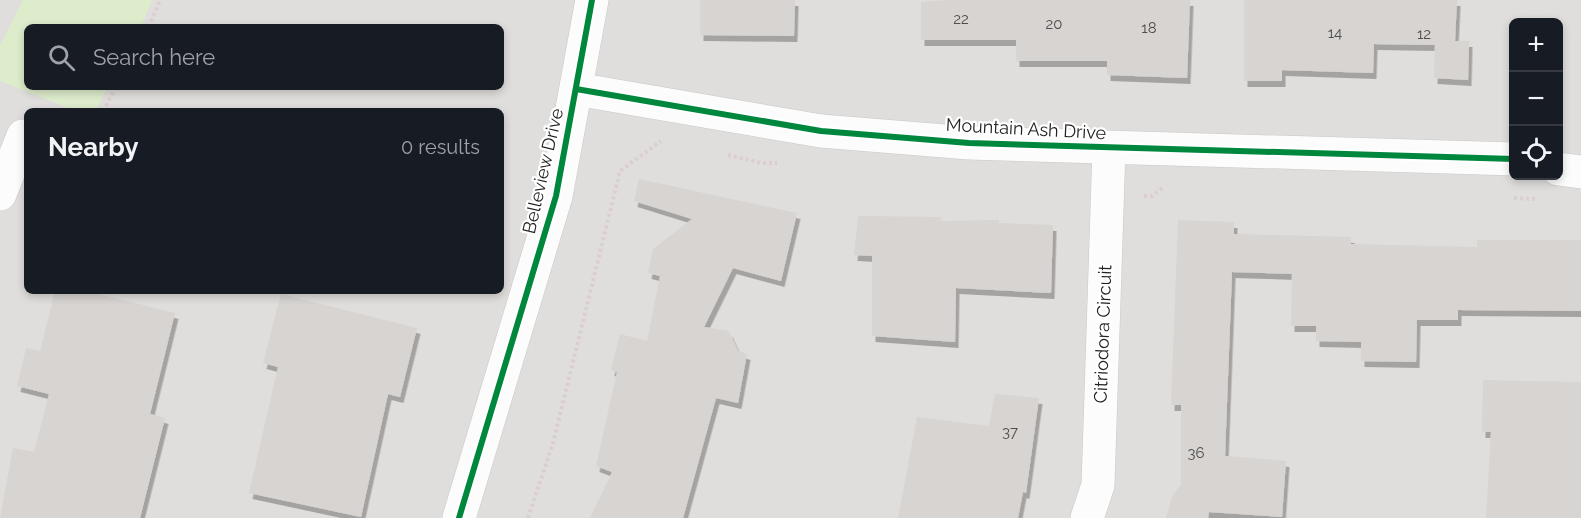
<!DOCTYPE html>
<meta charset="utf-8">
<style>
:root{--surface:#171b24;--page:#242831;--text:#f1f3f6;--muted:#9ea1a6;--line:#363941}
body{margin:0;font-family:Raleway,sans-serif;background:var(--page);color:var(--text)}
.controls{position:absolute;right:18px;top:18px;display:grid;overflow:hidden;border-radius:9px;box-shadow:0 3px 9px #0003}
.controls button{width:54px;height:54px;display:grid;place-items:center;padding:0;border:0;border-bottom:2px solid var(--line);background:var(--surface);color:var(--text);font:30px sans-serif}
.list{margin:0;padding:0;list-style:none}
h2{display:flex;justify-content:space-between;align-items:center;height:78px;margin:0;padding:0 24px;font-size:26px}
h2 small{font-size:20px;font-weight:400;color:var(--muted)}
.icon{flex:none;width:33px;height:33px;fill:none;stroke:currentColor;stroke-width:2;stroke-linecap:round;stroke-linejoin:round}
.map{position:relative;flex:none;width:1581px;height:518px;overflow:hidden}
.search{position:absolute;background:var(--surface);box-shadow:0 3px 9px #0003;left:24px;top:24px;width:480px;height:66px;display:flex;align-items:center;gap:15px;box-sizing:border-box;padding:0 21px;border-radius:9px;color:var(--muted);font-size:22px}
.panel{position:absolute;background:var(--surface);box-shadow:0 3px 9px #0003;left:24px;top:108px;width:480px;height:186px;border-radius:9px}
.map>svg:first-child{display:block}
.residential{fill:#dfdedc;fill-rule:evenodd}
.grass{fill:#ddeccb}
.building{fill:#d7d4d2;filter:url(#shadow)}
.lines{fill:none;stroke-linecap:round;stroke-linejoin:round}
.minor-casing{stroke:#c9c8c7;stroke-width:34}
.path{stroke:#dccecd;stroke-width:4;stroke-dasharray:3 3;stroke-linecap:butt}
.minor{stroke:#fdfcfc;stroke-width:33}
.cycleway-casing{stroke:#fff;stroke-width:10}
.cycleway{stroke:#00873e;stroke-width:6}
.labels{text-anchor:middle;stroke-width:4.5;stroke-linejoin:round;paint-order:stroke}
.number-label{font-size:15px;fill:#4f4e4e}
.street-label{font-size:18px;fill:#222;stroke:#fff}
</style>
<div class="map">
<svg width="1581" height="518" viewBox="0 0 1581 518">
<defs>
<filter id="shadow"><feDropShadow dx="3.5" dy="6" stdDeviation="0" flood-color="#0004"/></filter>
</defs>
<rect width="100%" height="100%" fill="#f0eeeb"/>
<!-- residential -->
<path class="residential" d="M 0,0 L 1581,0 L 1581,518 L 0,518 ZM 1514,22 L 1558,22 L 1558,176 L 1514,176 ZM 27,27 L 501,27 L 501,87 L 27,87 ZM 27,111 L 501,111 L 501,291 L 27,291 Z"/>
<!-- grass -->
<path class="grass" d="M 23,0 L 152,0 L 141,27 L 27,27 L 27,87 L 108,87 L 95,111 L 76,111 L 0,81 L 0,46 Z"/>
<!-- building -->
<path class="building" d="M 700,0 L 795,0 L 794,36 L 700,35 Z
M 949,0 L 1190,0 L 1187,78 L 1107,75 L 1107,61 L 1016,61 L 1016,40 L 921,40 L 921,2 Z
M 1244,0 L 1457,0 L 1455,41 L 1469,41 L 1468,80 L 1434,78 L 1435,45 L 1374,44 L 1373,73 L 1282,70 L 1282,81 L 1244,81 Z
M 639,179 L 797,213 L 781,281 L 733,268 L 704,327 L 729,331 L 738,351 L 747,354 L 738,403 L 716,398 L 683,518 L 590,518 L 612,472 L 596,466 L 617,372 L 611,370 L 620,334 L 647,341 L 660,276 L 648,273 L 653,249 L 692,219 L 634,201 Z
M 858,216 L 941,217 L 941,221 L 999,220 L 999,223 L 1053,225 L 1051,293 L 956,288 L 955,342 L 872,336 L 872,256 L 854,255 Z
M 1178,220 L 1234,222 L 1234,234 L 1351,237 L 1351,244 L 1477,247 L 1477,240 L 1581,240 L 1581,311 L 1458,310 L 1458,320 L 1417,320 L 1416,362 L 1361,361 L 1361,342 L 1316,341 L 1316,326 L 1291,326 L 1292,274 L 1232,272 L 1225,456 L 1286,461 L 1282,517 L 1209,512 L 1208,518 L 1166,518 L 1172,497 L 1181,484 L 1181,405 L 1171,405 Z
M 55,291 L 86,291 L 175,313 L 150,414 L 165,418 L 140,518 L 0,518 L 13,448 L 34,452 L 49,394 L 17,386 L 26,348 L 40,351 Z
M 281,294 L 417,328 L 400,397 L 388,394 L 361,517 L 249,493 L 278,367 L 263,363 Z
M 1483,380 L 1581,382 L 1581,518 L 1486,518 L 1491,432 L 1482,432 Z
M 995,394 L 1039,398 L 1026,493 L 1023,492 L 1018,518 L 898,518 L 917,417 L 989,426 Z"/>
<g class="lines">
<defs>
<path id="minor" d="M 576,89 L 821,131 L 969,143 L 1514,159
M 1558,169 L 1581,172
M 0,194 L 23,136
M 459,518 L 556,196 L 592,0
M 1087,518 L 1098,485 L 1109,148"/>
</defs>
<!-- minor casing -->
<use href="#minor" class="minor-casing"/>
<!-- path -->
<path class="path" d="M 149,27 L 160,0
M 103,111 L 116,87
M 728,155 L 761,163 L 777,163
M 1144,196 L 1152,196 L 1164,187
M 1514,198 L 1537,199
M 528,518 L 553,443 L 620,171 L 661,141"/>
<!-- minor -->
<use href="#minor" class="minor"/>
<defs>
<path id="cycleway" d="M 576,89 L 821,131 L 969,143 L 1514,159
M 459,518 L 556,196 L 592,0"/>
</defs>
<!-- cycleway casing -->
<use href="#cycleway" class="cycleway-casing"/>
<!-- cycleway -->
<use href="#cycleway" class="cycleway"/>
</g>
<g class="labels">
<!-- number labels -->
<g class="number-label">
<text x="961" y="24">22</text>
<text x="1054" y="29">20</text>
<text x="1149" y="33">18</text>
<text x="1335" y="38">14</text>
<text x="1424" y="39">12</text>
<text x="1010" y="437">37</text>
<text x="1196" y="458">36</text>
</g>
<!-- street labels -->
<g class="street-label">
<text transform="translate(1026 129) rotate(3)" y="6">Mountain Ash Drive</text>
<text transform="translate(543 171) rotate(-77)" y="6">Belleview Drive</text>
<text transform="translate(1103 334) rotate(-88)" y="6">Citriodora Circuit</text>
</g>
</g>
</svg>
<div class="controls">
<button>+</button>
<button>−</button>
<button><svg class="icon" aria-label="locate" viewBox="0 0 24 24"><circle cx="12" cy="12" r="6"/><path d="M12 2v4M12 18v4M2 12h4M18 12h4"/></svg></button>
</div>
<div class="search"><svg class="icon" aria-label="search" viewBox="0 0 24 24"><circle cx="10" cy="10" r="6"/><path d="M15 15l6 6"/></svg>Search here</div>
<section class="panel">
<h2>Nearby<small>0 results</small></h2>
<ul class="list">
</ul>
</section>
</div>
